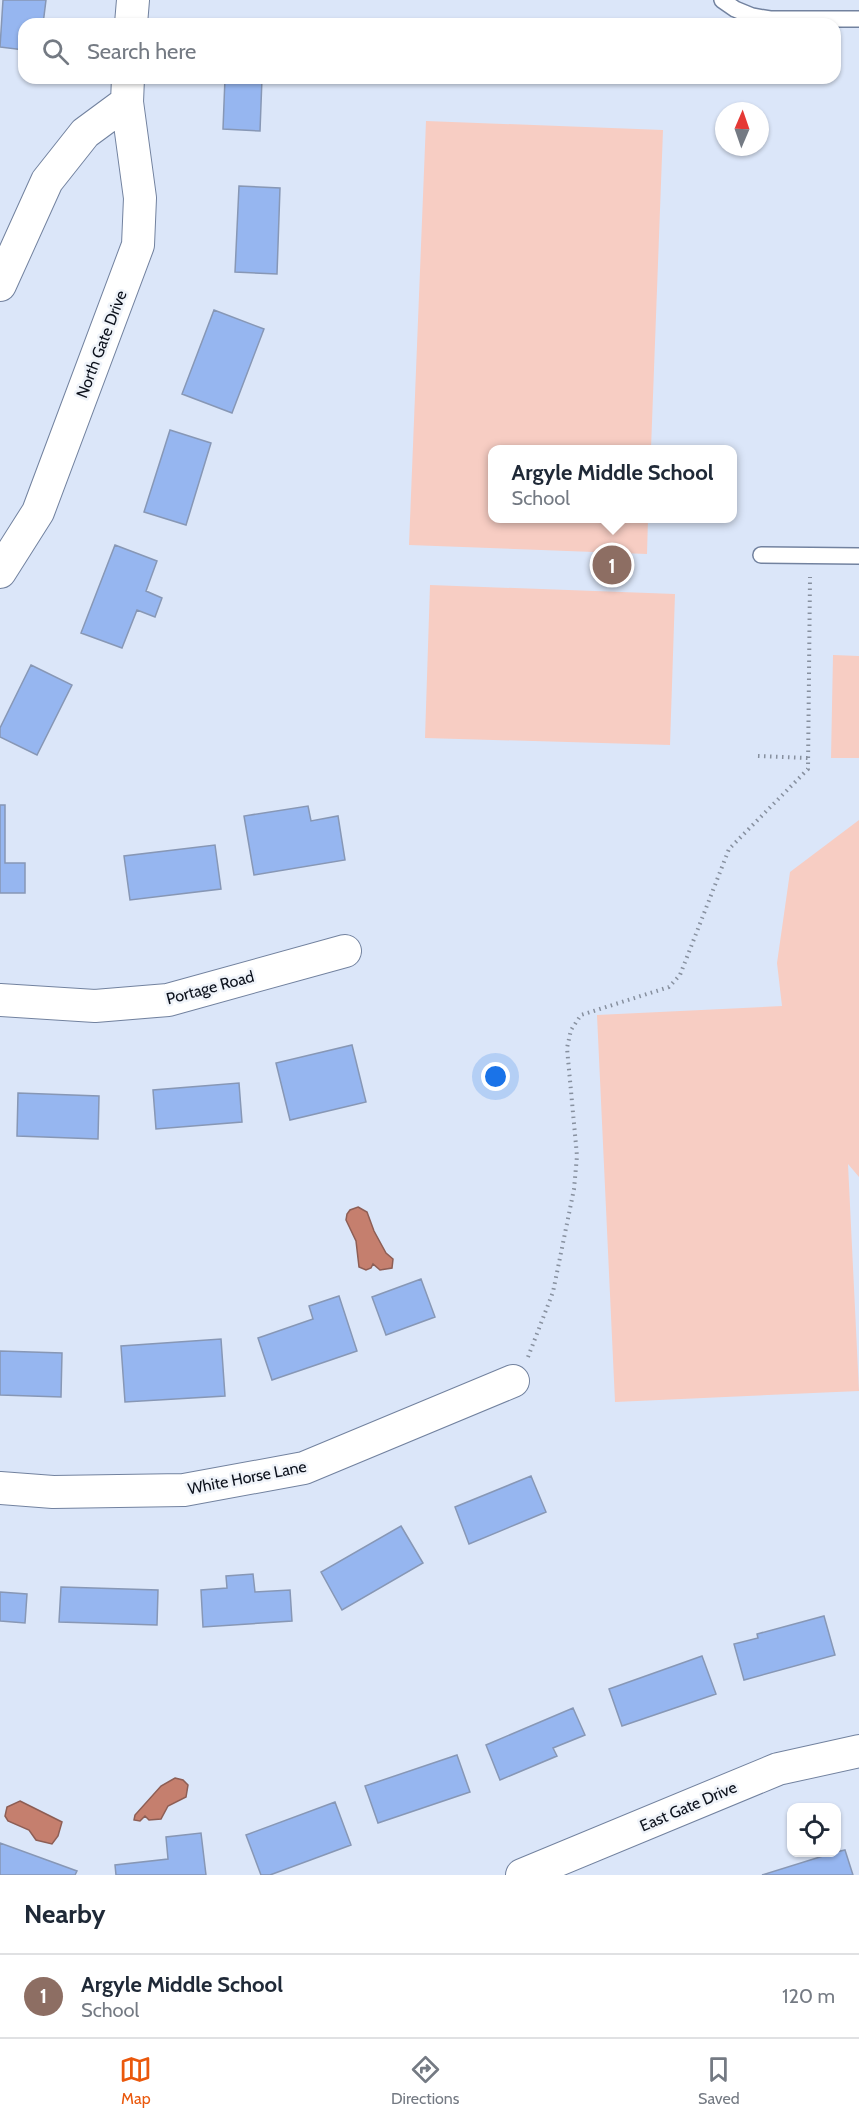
<!DOCTYPE html>
<style>
:root{--surface:#fff;--page:#f6f6f7;--text:#1f2937;--muted:#747a83;--line:#e0e1e3;--accent:#ea580c}
body{margin:0;font-family:Cabin,sans-serif;background:var(--page);color:var(--text)}
.controls{position:absolute;right:18px;bottom:18px;display:grid;overflow:hidden;border-radius:12px;box-shadow:0 2px 4px #0004}
.controls button{width:54px;height:54px;display:grid;place-items:center;padding:0;border:0;border-bottom:2px solid var(--line);background:var(--surface);color:var(--text);font:30px sans-serif}
.compass{position:absolute;left:715px;top:102px;width:54px;height:54px;border-radius:50%;background:var(--surface);box-shadow:0 2px 4px #0004;rotate:2deg}
.you{position:absolute;left:496px;top:1077px;width:21px;height:21px;margin:-15px;border:4px solid #fff;border-radius:50%;background:#1a73e8;box-shadow:0 0 0 9px #1a73e833}
.badge{display:grid;place-items:center;width:39px;height:39px;border-radius:50%;background:var(--accent);color:#fff;font-size:20px;font-weight:700}
.pin{position:absolute;translate:-50% -50%;border:3px solid #fff;box-shadow:0 2px 6px #0006}
.popup{position:absolute;left:488px;top:445px;width:249px;height:78px;box-sizing:border-box;display:grid;place-content:center;border-radius:12px;background:var(--surface);filter:drop-shadow(0 2px 4px #0005);font-size:20px;white-space:nowrap;color:var(--muted)}
.popup b{font-size:22px;color:var(--text)}
.popup::after{content:'';position:absolute;left:50%;top:100%;margin-left:-12px;border:12px solid transparent;border-top-color:var(--surface)}
.list{margin:0;padding:0;list-style:none}
h2{display:flex;justify-content:space-between;align-items:center;height:78px;margin:0;padding:0 24px;font-size:26px}
h2 small{font-size:20px;font-weight:400;color:var(--muted)}
.list li{display:grid;grid-template-columns:39px 1fr auto;gap:18px;align-items:center;box-sizing:border-box;height:84px;padding:0 24px;border-top:2px solid var(--line)}
.list b{display:block;font-size:22px;white-space:nowrap}
.list p{margin:0;font-size:20px;white-space:nowrap;color:var(--muted)}
.list em{font-size:20px;font-style:normal;color:var(--muted)}
.icon{flex:none;width:33px;height:33px;fill:none;stroke:currentColor;stroke-width:2;stroke-linecap:round;stroke-linejoin:round}
.map{position:relative;flex:none;width:859px;height:1875px;overflow:hidden}
.search{position:absolute;background:var(--surface);box-shadow:0 2px 4px #0004;left:18px;right:18px;top:18px;height:66px;display:flex;align-items:center;gap:15px;box-sizing:border-box;padding:0 21px;border-radius:18px;color:var(--muted);font-size:22px}
.sheet{height:162px;background:var(--surface)}
nav{display:flex;justify-content:space-around;align-items:center;box-sizing:border-box;height:84px;border-top:2px solid var(--line);background:var(--surface);font-size:16px;color:var(--muted)}
nav a{display:grid;justify-items:center;gap:3px}
nav .on{color:var(--accent)}
.map>svg:first-child{display:block}
.green{fill:#f7cdc3}
.water{fill:#c57f6e;stroke:#8d5e55;stroke-width:1.5}
.building{fill:#96b6f0;stroke:#8797b5;stroke-width:1.5}
.lines{fill:none;stroke-linecap:round;stroke-linejoin:round}
.service-casing{stroke:#72829f;stroke-width:18}
.minor-casing{stroke:#72829f;stroke-width:34}
.path{stroke:#87909f;stroke-width:4;stroke-dasharray:1.5 4.5;stroke-linecap:butt}
.service{stroke:#fff;stroke-width:15}
.minor{stroke:#fff;stroke-width:32}
.labels{text-anchor:middle;stroke-width:5;stroke-linejoin:round;paint-order:stroke}
.street-label{font-size:16px;fill:#0b101b;stroke:#eff3f9}
</style>
<div class="map">
<svg width="859" height="1875" viewBox="0 0 859 1875">
<rect width="100%" height="100%" fill="#dbe6f9"/>
<!-- green -->
<path class="green" d="M 426,121 L 663,130 L 651,449 L 492,450 L 492,518 L 648,519 L 647,554 L 409,545 Z
M 430,585 L 675,594 L 670,745 L 425,738 Z
M 833,655 L 859,656 L 859,758 L 831,758 Z
M 859,820 L 859,1177 L 848,1164 L 859,1391 L 615,1402 L 597,1015 L 782,1006 L 777,963 L 790,872 Z"/>
<!-- water -->
<path class="water" d="M 358,1207 L 367,1212 L 374,1231 L 386,1253 L 393,1259 L 392,1268 L 380,1270 L 373,1264 L 371,1268 L 366,1270 L 359,1267 L 356,1241 L 346,1220 L 347,1214 L 350,1210 Z
M 175,1778 L 183,1780 L 188,1785 L 186,1797 L 168,1806 L 161,1819 L 149,1820 L 145,1816 L 140,1821 L 134,1820 L 135,1815 L 161,1786 Z
M 20,1801 L 62,1822 L 58,1836 L 52,1844 L 36,1840 L 29,1830 L 8,1821 L 5,1816 L 7,1807 Z"/>
<!-- building -->
<path class="building" d="M 3,0 L 46,0 L 43,24 L 24,24 L 24,50 L 0,47 Z
M 225,78 L 262,78 L 260,131 L 223,129 Z
M 239,186 L 280,188 L 277,274 L 235,272 Z
M 214,310 L 264,329 L 232,413 L 182,394 Z
M 170,430 L 211,443 L 186,525 L 144,512 Z
M 115,545 L 157,561 L 146,591 L 162,598 L 155,617 L 137,610 L 122,648 L 81,633 Z
M 31,665 L 72,685 L 37,755 L 0,737 L 0,728 Z
M 0,805 L 5,805 L 5,863 L 25,863 L 25,893 L 0,893 Z
M 308,806 L 311,821 L 338,816 L 345,860 L 254,875 L 244,816 Z
M 215,845 L 221,889 L 130,900 L 124,856 Z
M 352,1045 L 366,1102 L 290,1120 L 276,1063 Z
M 239,1083 L 242,1122 L 156,1129 L 153,1090 Z
M 18,1093 L 99,1096 L 98,1139 L 17,1136 Z
M 421,1279 L 435,1317 L 386,1335 L 372,1297 Z
M 339,1296 L 357,1351 L 272,1380 L 258,1338 L 313,1319 L 309,1306 Z
M 221,1339 L 225,1396 L 125,1402 L 121,1346 Z
M 0,1351 L 62,1353 L 61,1397 L 0,1395 Z
M 531,1476 L 546,1512 L 469,1544 L 455,1507 Z
M 401,1526 L 423,1563 L 342,1610 L 321,1572 Z
M 253,1574 L 255,1592 L 290,1590 L 292,1621 L 203,1627 L 201,1590 L 227,1588 L 226,1576 Z
M 61,1587 L 158,1590 L 157,1625 L 59,1622 Z
M 0,1592 L 27,1594 L 25,1623 L 0,1621 Z
M 824,1616 L 835,1655 L 744,1680 L 734,1644 L 758,1638 L 757,1634 Z
M 702,1656 L 716,1694 L 622,1726 L 609,1689 Z
M 573,1708 L 585,1735 L 553,1748 L 557,1756 L 500,1780 L 486,1745 Z
M 457,1755 L 470,1792 L 378,1823 L 365,1786 Z
M 335,1802 L 351,1845 L 270,1875 L 261,1875 L 246,1835 Z
M 201,1833 L 206,1875 L 116,1875 L 115,1865 L 168,1859 L 166,1837 Z
M 0,1843 L 77,1871 L 75,1875 L 0,1875 Z
M 845,1850 L 853,1875 L 762,1875 L 836,1852 Z"/>
<g class="lines">
<defs>
<path id="service" d="M 722,0 L 735,9 L 752,16 L 770,19 L 859,19
M 761,555 L 859,556"/>
<path id="minor" d="M 131,24 L 133,0
M 0,285 L 47,181 L 85,133 L 127,102
M 0,572 L 38,512 L 138,245 L 140,198 L 127,102 L 128,78
M 0,1000 L 95,1006 L 168,1000 L 345,951
M 0,1488 L 53,1492 L 184,1490 L 304,1468 L 513,1381
M 522,1875 L 778,1769 L 859,1751"/>
</defs>
<!-- service casing -->
<use href="#service" class="service-casing"/>
<!-- minor casing -->
<use href="#minor" class="minor-casing"/>
<!-- path -->
<path class="path" d="M 758,756 L 808,758
M 528,1357 L 553,1292 L 574,1189 L 577,1156 L 567,1048 L 571,1030 L 581,1015 L 669,987 L 680,975 L 729,849 L 808,769 L 810,577"/>
<!-- service -->
<use href="#service" class="service"/>
<!-- minor -->
<use href="#minor" class="minor"/>
</g>
<g class="labels">
<!-- street labels -->
<g class="street-label">
<text transform="translate(101 344) rotate(-69)" y="6">North Gate Drive</text>
<text transform="translate(210 987) rotate(-15)" y="6">Portage Road</text>
<text transform="translate(247 1477) rotate(-11)" y="6">White Horse Lane</text>
<text transform="translate(688 1806) rotate(-23)" y="6">East Gate Drive</text>
</g>
</g>
</svg>
<div class="controls">
<button><svg class="icon" aria-label="locate" viewBox="0 0 24 24"><circle cx="12" cy="12" r="6"/><path d="M12 2v4M12 18v4M2 12h4M18 12h4"/></svg></button>
</div>
<svg class="compass" viewBox="-18 -18 36 36"><path d="M0-13l5 13h-10z" fill="#e53935"/><path d="M0 13l5-13h-10z" fill="#747a83"/></svg>
<div class="you"></div>
<div class="pin badge" style="left:612px;top:565px;background:#8d6e63">1</div>
<div class="popup"><b>Argyle Middle School</b>School</div>
<div class="search"><svg class="icon" aria-label="search" viewBox="0 0 24 24"><circle cx="10" cy="10" r="6"/><path d="M15 15l6 6"/></svg>Search here</div>
</div>
<section class="sheet">
<h2>Nearby<small></small></h2>
<ul class="list">
<li><span class="badge" style="background:#8d6e63">1</span><div><b>Argyle Middle School</b><p>School</p></div><em>120 m</em></li>
</ul>
</section>
<nav>
<a class="on"><svg class="icon" aria-label="map" viewBox="0 0 24 24"><path d="M3 6l6-2 6 2 6-2v14l-6 2-6-2-6 2zM9 4v14M15 6v14"/></svg>Map</a>
<a><svg class="icon" aria-label="directions" viewBox="0 0 24 24"><path d="M12 3l9 9-9 9-9-9zM9 14v-3h6M13 9l2 2-2 2"/></svg>Directions</a>
<a><svg class="icon" aria-label="saved" viewBox="0 0 24 24"><path d="M7 4h10v16l-5-4-5 4z"/></svg>Saved</a>
</nav>
